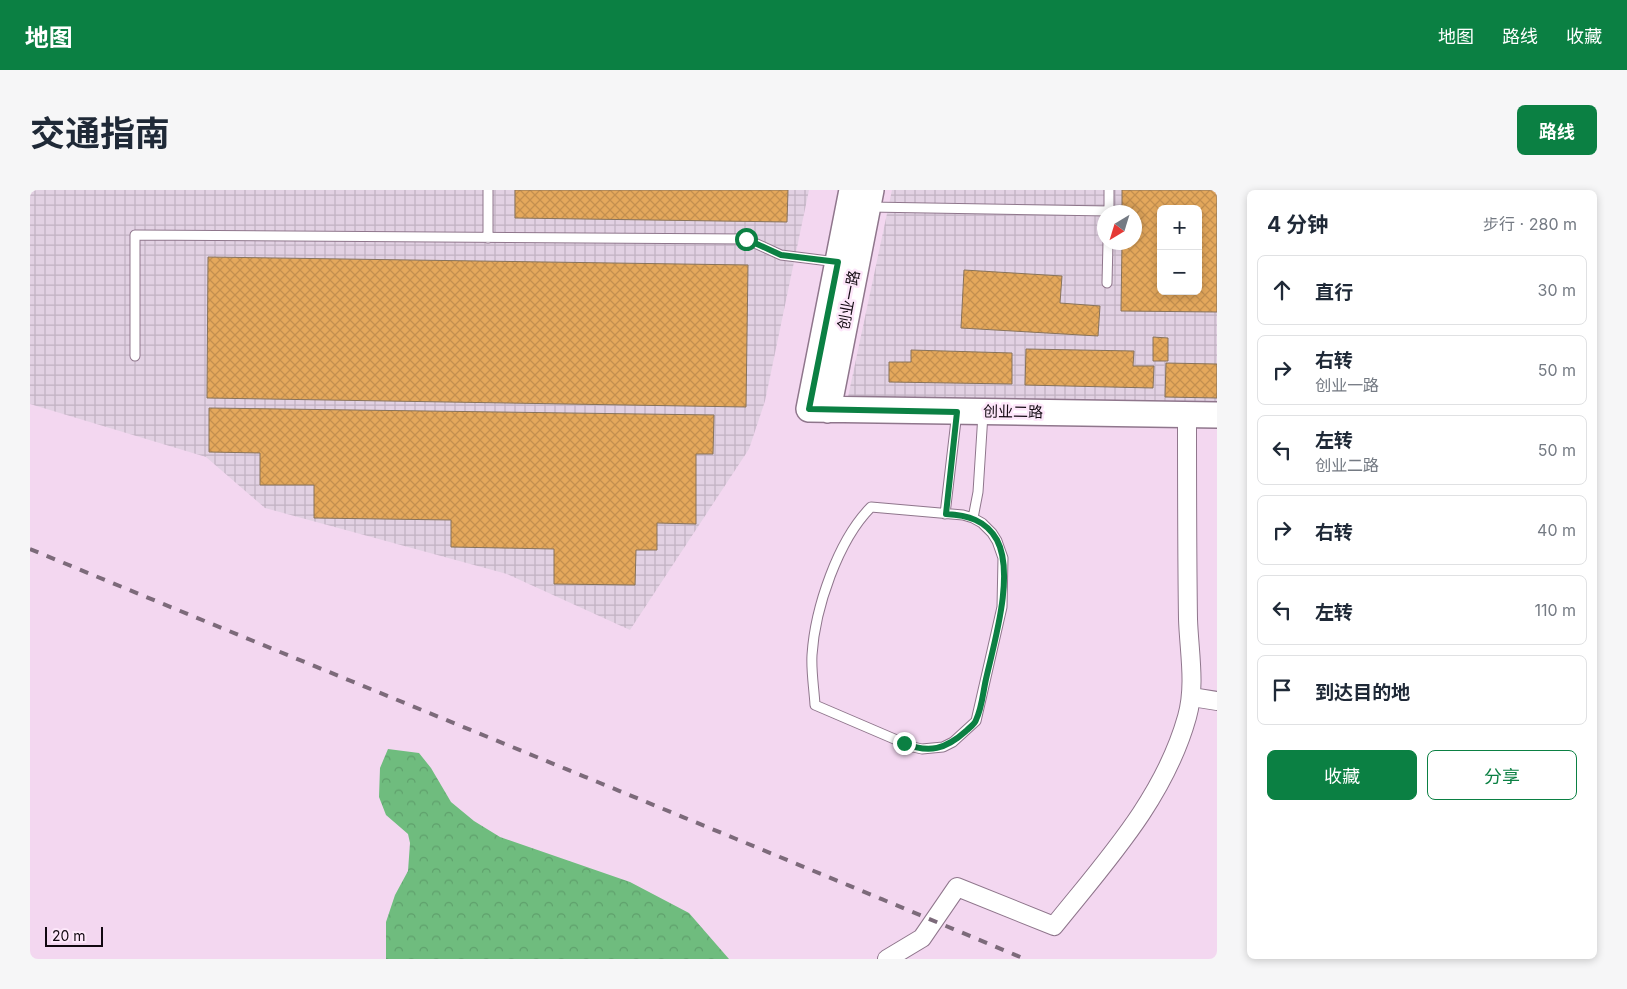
<!DOCTYPE html>
<html lang="zh">
<meta charset="utf-8">
<style>
:root{--surface:#fff;--page:#f6f6f7;--text:#1f2937;--muted:#747a83;--line:#e0e1e3;--accent:#0b8043}
body{margin:0;font-family:Inter,"Noto Sans SC",sans-serif;background:var(--page);color:var(--text)}
.controls{position:absolute;right:15px;top:15px;display:grid;overflow:hidden;border-radius:8px;box-shadow:0 2px 8px #0003}
.controls button{width:45px;height:45px;display:grid;place-items:center;padding:0;border:0;border-bottom:1px solid var(--line);background:var(--surface);color:var(--text);font:25px sans-serif}
.compass{position:absolute;left:1067px;top:15px;width:45px;height:45px;border-radius:50%;background:var(--surface);box-shadow:0 2px 8px #0003;rotate:218deg}
.scale{position:absolute;left:15px;bottom:12px;width:58px;box-sizing:border-box;padding-left:5px;border:2px solid #110810;border-top:0;font-size:14px;line-height:18px;white-space:nowrap;color:#110810;-webkit-text-stroke:4px #fde7fa;paint-order:stroke}
.stop{position:absolute;width:15px;height:15px;margin:-11px;border:4px solid #0b8043;border-radius:50%;background:#fff}
.stop.end{background:#0b8043;border-color:#fff;box-shadow:0 1px 5px #0008}
.list{margin:0;padding:0;list-style:none}
h2{display:flex;justify-content:space-between;align-items:center;height:65px;margin:0;padding:0 20px;font-size:21px}
h2 small{font-size:16px;font-weight:400;color:var(--muted)}
.list li{display:grid;grid-template-columns:32px 1fr auto;gap:15px;align-items:center;box-sizing:border-box;height:70px;margin:0 10px 10px;padding:0 10px;border:1px solid var(--line);border-radius:8px}
.list b{display:block;font-size:19px;white-space:nowrap}
.list p{margin:0;font-size:16px;white-space:nowrap;color:var(--muted)}
.list em{font-size:16px;font-style:normal;color:var(--muted)}
.actions{display:flex;gap:10px;padding:15px 20px}
.actions a{flex:1;padding:11px 0;border:1px solid var(--accent);border-radius:8px;text-align:center;font-size:18px;color:var(--accent)}
.actions .main{background:var(--accent);color:#fff}
.icon{flex:none;width:28px;height:28px;fill:none;stroke:currentColor;stroke-width:2;stroke-linecap:round;stroke-linejoin:round}
.map{position:relative;flex:none;width:1187px;height:769px;overflow:hidden;border-radius:8px}
header{display:flex;align-items:center;gap:30px;box-sizing:border-box;height:70px;padding:0 25px;background:var(--accent);color:#fff}
header strong{font-size:24px}
nav{display:flex;gap:28px;margin-inline-start:auto;font-size:18px}
.intro{display:flex;align-items:center;justify-content:space-between;box-sizing:border-box;height:120px;padding:0 30px}
h1{margin:0;font-size:35px}
.button{padding:12px 22px;border-radius:8px;background:var(--accent);color:#fff;font-size:18px;font-weight:700}
main{display:flex;gap:30px;padding:0 30px}
aside{flex:1;background:var(--surface);border-radius:8px;box-shadow:0 2px 8px #0003}
.map>svg:first-child{display:block}
.industrial{fill:url(#industrial-grid);fill-rule:evenodd}
.forest{fill:url(#forest-crowns)}
.building{fill:url(#building-cross-hatch);stroke:#88735b;fill-rule:evenodd}
.lines{fill:none;stroke-linecap:round;stroke-linejoin:round}
.lane-casing{stroke:#8f768c;stroke-width:11}
.street-casing{stroke:#8f768c;stroke-width:20}
.secondary-casing{stroke:#8f768c;stroke-width:28}
.lane{stroke:#fff;stroke-width:9}
.street{stroke:#fff;stroke-width:18}
.secondary{stroke:#fff;stroke-width:25}
.rail{stroke:#7c6a7a;stroke-width:4;stroke-dasharray:9 9;stroke-linecap:butt}
.route{stroke:#0b8043;stroke-width:6}
.labels{text-anchor:middle;stroke-width:5;stroke-linejoin:round;paint-order:stroke}
.street-label{font-size:15px;fill:#110810;stroke:#fde7fa}
</style>
<header>
<strong>地图</strong>
<nav><a>地图</a><a>路线</a><a>收藏</a></nav>
</header>
<div class="intro"><h1>交通指南</h1><a class="button">路线</a></div>
<main>
<div class="map">
<svg width="1187" height="769" viewBox="0 0 1187 769">
<defs>
<pattern id="industrial-grid" width="8" height="8" patternUnits="userSpaceOnUse" patternTransform="scale(1.25)"><rect width="8" height="8" fill="#e2d1e3"/><path d="M0 4h8M4 0v8" fill="none" stroke="#c1b2c2"/></pattern>
<pattern id="forest-crowns" width="20" height="18" patternUnits="userSpaceOnUse" patternTransform="scale(1.25)"><rect width="20" height="18" fill="#6fbc7e"/><path d="M2 6a3 3 0 1 1 6 0M12 15a3 3 0 1 1 6 0" fill="none" stroke="#5fa06c"/></pattern>
<pattern id="building-cross-hatch" width="8" height="8" patternUnits="userSpaceOnUse" patternTransform="scale(1.25)"><rect width="8" height="8" fill="#e4a85c"/><path d="M0 0l8 8M0 8l8-8" fill="none" stroke="#c38f4f"/></pattern>
</defs>
<rect width="100%" height="100%" fill="#f3d7f0"/>
<!-- industrial -->
<path class="industrial" d="M 0,0 L 779,0 L 735,211 L 719,259 L 600,440 L 477,384 L 235,318 L 176,267 L 0,214 Z
M 862,0 L 1187,0 L 1187,213 L 818,207 ZM 1131,19 L 1168,19 L 1168,101 L 1131,101 ZM 1074,22 L 1104,22 L 1104,52 L 1074,52 Z"/>
<!-- forest -->
<path class="forest" d="M 358,559 L 389,563 L 401,578 L 421,612 L 444,631 L 470,647 L 600,692 L 659,723 L 699,769 L 356,769 L 356,732 L 365,705 L 378,681 L 380,653 L 378,644 L 356,625 L 349,607 L 350,578 Z"/>
<!-- building -->
<path class="building" d="M 485,0 L 758,0 L 757,32 L 485,28 Z
M 1092,0 L 1187,0 L 1187,122 L 1091,121 L 1092,52 L 1104,52 L 1104,22 L 1092,22 ZM 1131,19 L 1168,19 L 1168,101 L 1131,101 Z
M 178,67 L 718,75 L 716,217 L 177,208 Z
M 934,80 L 1032,86 L 1030,113 L 1070,116 L 1068,146 L 931,138 Z
M 1123,147 L 1138,148 L 1138,171 L 1123,171 Z
M 996,159 L 1104,161 L 1103,176 L 1124,176 L 1123,198 L 995,195 Z
M 881,160 L 982,163 L 982,194 L 859,192 L 859,172 L 881,172 Z
M 1136,173 L 1187,174 L 1187,208 L 1135,207 Z
M 179,218 L 684,225 L 683,264 L 666,264 L 666,334 L 627,333 L 627,360 L 606,360 L 605,395 L 524,394 L 524,359 L 421,357 L 421,330 L 284,328 L 284,295 L 230,295 L 230,263 L 179,262 Z"/>
<g class="lines">
<defs>
<path id="lane" d="M 458,0 L 458,48
M 839,17 L 1079,21
M 1079,22 L 1079,0
M 1077,93 L 1078,52
M 105,166 L 105,45 L 716,49 L 751,65 L 807,72
M 841,317 L 933,325 L 943,328 L 952,333 L 962,343 L 967,351 L 973,368 L 972,417 L 946,531 L 923,552 L 913,557 L 892,559 L 883,557 L 785,515 C 784,498 781,481 782,465 C 785,418 808,350 841,317 Z
M 915,324 L 927,222
M 943,328 L 948,302 L 953,224"/>
<path id="street" d="M 1162,507 L 1187,511
M 857,769 L 892,748 L 927,697 L 1024,736 C 1076,671 1134,609 1157,527 C 1166,495 1159,461 1158,429 C 1157,361 1157,293 1157,225"/>
<path id="secondary" d="M 822,0 L 779,219 L 1187,225
M 798,220 L 841,0"/>
</defs>
<!-- lane casing -->
<use href="#lane" class="lane-casing"/>
<!-- street casing -->
<use href="#street" class="street-casing"/>
<!-- secondary casing -->
<use href="#secondary" class="secondary-casing"/>
<!-- lane -->
<use href="#lane" class="lane"/>
<!-- street -->
<use href="#street" class="street"/>
<!-- secondary -->
<use href="#secondary" class="secondary"/>
<!-- rail -->
<path class="rail" d="M 0,359 C 331,496 664,630 995,769"/>
</g>
<g class="lines">
<!-- route -->
<path class="route" d="M 716,49 L 751,65 L 808,72 L 779,219 L 927,222 L 916,324 C 937,325 956,330 967,350 C 985,384 964,453 956,489 C 953,502 952,518 946,530 C 945,534 939,538 936,541 C 916,559 899,564 874,553"/>
</g>
<g class="labels">
<!-- street labels -->
<g class="street-label">
<text transform="translate(819 110) rotate(-79)" y="5">创业一路</text>
<text transform="translate(983 222) rotate(1)" y="5">创业二路</text>
</g>
</g>
</svg>
<div class="controls">
<button>+</button>
<button>−</button>
</div>
<svg class="compass" viewBox="-18 -18 36 36"><path d="M0-13l5 13h-10z" fill="#e53935"/><path d="M0 13l5-13h-10z" fill="#747a83"/></svg>
<div class="scale">20 m</div>
<div class="stop" style="left:716px;top:49px"></div>
<div class="stop end" style="left:874px;top:553px"></div>
</div>
<aside>
<h2>4 分钟<small>步行 · 280 m</small></h2>
<ul class="list">
<li><svg class="icon" aria-label="ahead" viewBox="0 0 24 24"><path d="M12 20V5M6 11l6-6 6 6"/></svg><div><b>直行</b></div><em>30 m</em></li>
<li><svg class="icon" aria-label="right" viewBox="0 0 24 24"><path d="M7 20v-9h11M14 6l5 5-5 5"/></svg><div><b>右转</b><p>创业一路</p></div><em>50 m</em></li>
<li><svg class="icon" aria-label="left" viewBox="0 0 24 24"><path d="M17 20v-9H6M10 6l-5 5 5 5"/></svg><div><b>左转</b><p>创业二路</p></div><em>50 m</em></li>
<li><svg class="icon" aria-label="right" viewBox="0 0 24 24"><path d="M7 20v-9h11M14 6l5 5-5 5"/></svg><div><b>右转</b></div><em>40 m</em></li>
<li><svg class="icon" aria-label="left" viewBox="0 0 24 24"><path d="M17 20v-9H6M10 6l-5 5 5 5"/></svg><div><b>左转</b></div><em>110 m</em></li>
<li><svg class="icon" aria-label="arrive" viewBox="0 0 24 24"><path d="M6 21V4h12l-3 4 3 4H6"/></svg><div><b>到达目的地</b></div></li>
</ul>
<div class="actions"><a class="main">收藏</a><a>分享</a></div>
</aside>
</main>
